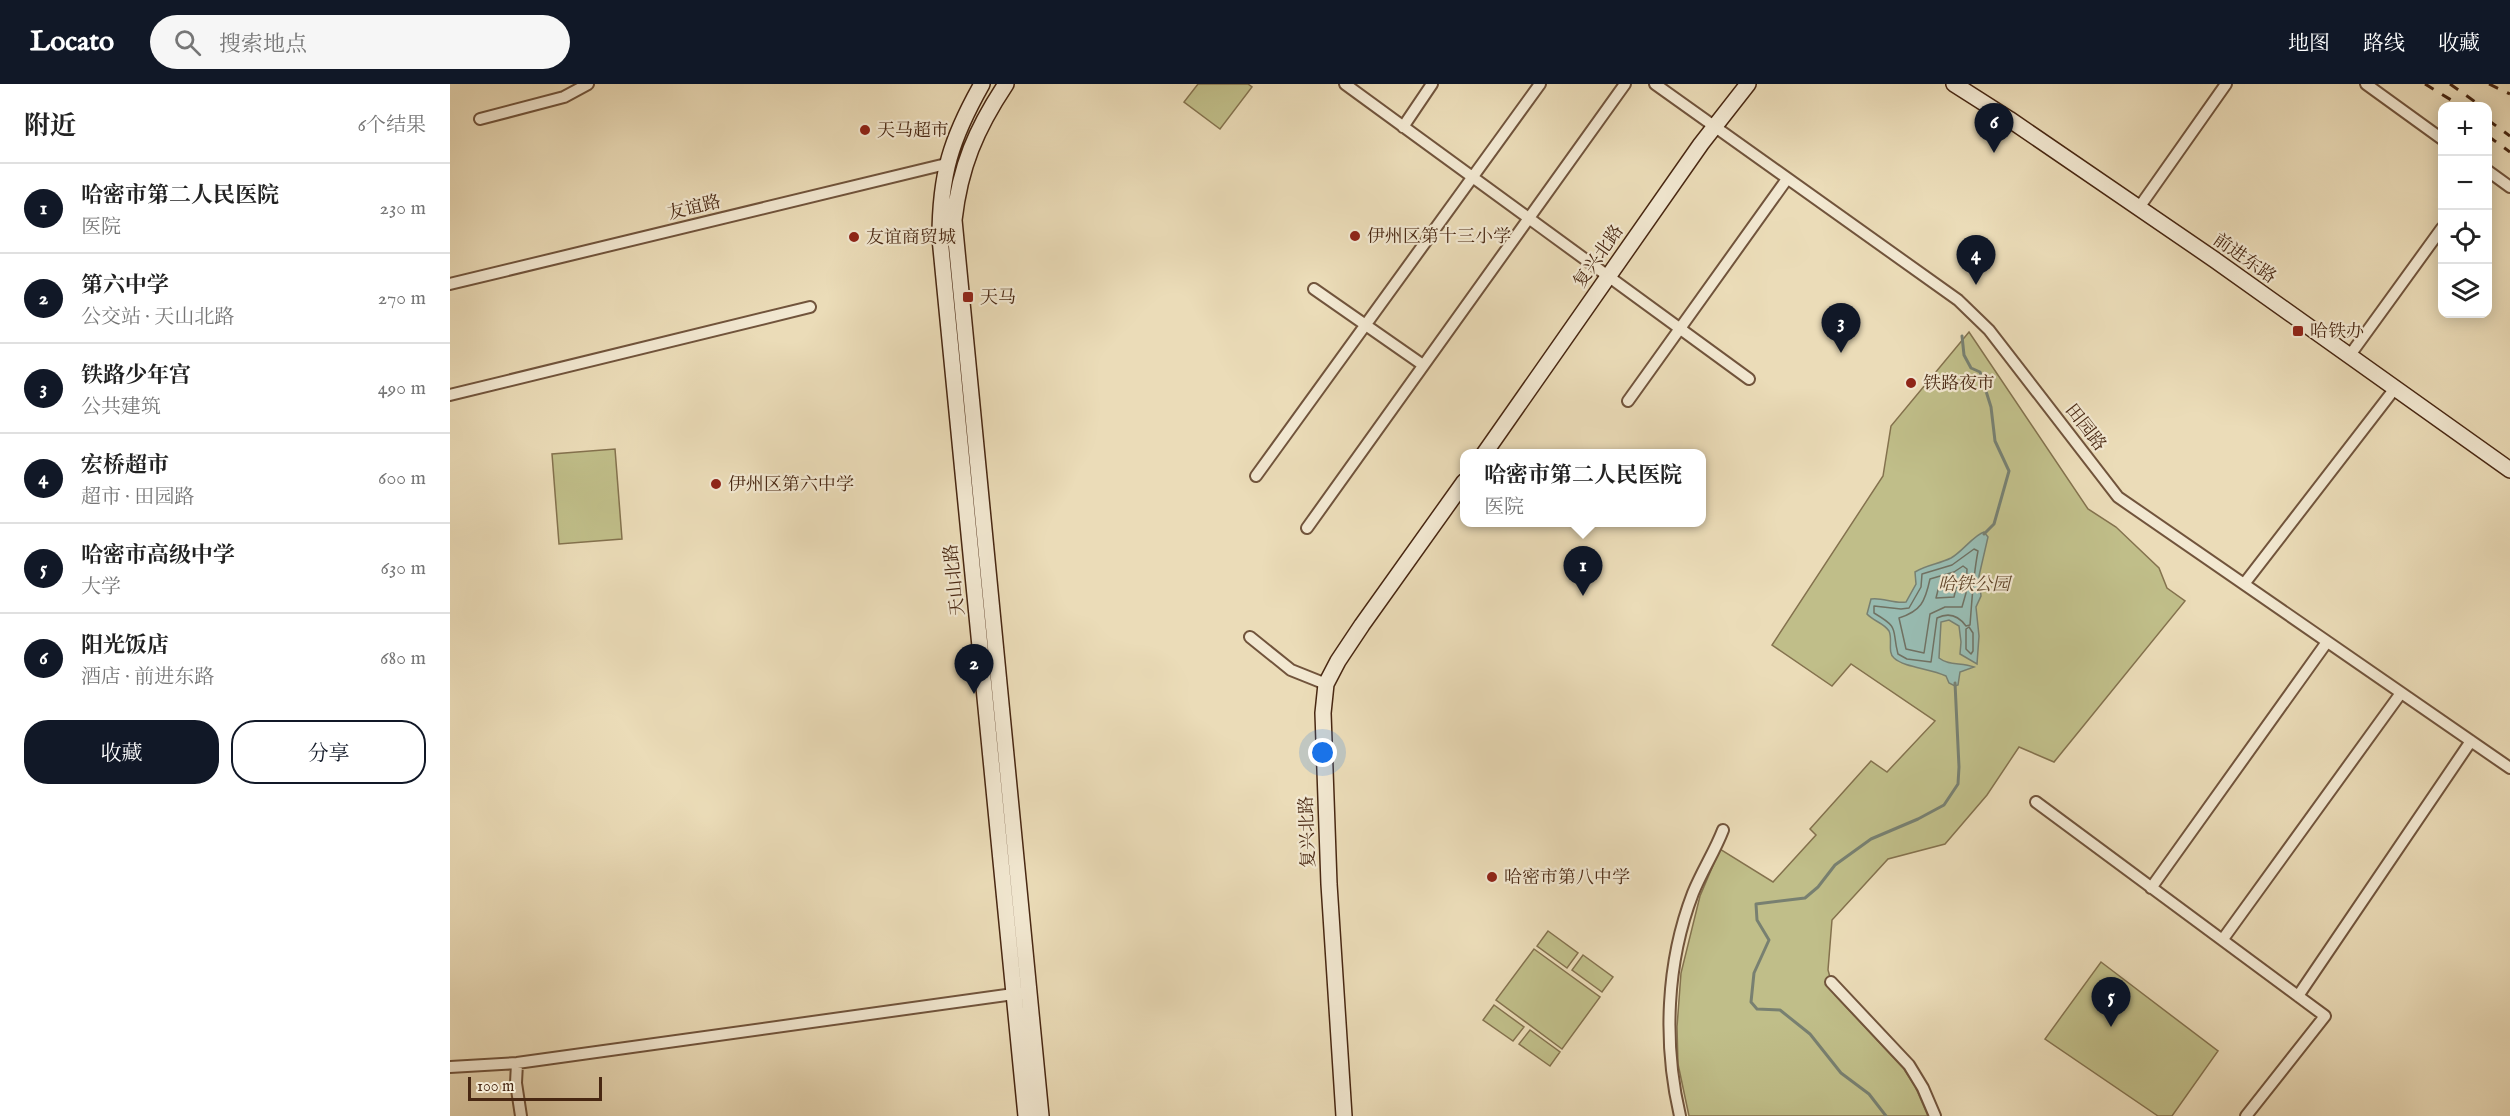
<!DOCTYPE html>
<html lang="zh">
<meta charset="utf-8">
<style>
:root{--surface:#fff;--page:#f6f6f6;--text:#222;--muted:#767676;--line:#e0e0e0;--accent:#111827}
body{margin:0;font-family:"IM FELL English","Noto Serif SC",serif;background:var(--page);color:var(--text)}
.controls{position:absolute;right:18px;top:18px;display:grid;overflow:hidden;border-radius:12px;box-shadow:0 3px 15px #0003}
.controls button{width:54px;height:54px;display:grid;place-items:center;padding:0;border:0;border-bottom:2px solid var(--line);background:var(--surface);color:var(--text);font:30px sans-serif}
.scale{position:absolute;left:18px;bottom:15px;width:134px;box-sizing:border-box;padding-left:6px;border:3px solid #482712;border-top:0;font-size:16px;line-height:21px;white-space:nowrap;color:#482712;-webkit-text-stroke:4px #f2e8d1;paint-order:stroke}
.you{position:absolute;left:873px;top:669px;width:21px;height:21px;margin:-15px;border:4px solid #fff;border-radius:50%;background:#1a73e8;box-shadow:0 0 0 9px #1a73e833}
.badge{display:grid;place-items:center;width:39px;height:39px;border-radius:50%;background:var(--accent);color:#fff;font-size:20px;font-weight:700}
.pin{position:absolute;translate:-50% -50px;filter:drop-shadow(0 2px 3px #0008)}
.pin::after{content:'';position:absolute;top:32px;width:21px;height:18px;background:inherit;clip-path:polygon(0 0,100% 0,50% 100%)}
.popup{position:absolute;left:1010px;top:365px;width:246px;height:78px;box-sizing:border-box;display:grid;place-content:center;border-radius:12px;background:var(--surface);filter:drop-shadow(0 2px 4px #0005);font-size:20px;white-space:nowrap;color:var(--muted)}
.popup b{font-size:22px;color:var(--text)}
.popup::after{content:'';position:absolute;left:50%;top:100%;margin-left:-12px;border:12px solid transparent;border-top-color:var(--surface)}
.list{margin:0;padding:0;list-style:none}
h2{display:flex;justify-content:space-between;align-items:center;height:78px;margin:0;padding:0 24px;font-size:26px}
h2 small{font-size:20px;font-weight:400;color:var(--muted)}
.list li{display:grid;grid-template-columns:39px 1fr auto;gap:18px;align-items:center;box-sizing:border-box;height:90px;padding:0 24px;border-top:2px solid var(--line)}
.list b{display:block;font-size:22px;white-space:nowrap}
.list p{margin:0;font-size:20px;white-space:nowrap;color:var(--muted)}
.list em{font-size:20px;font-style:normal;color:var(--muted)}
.actions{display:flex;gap:12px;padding:18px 24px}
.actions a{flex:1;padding:14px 0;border:2px solid var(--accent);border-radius:24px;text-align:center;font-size:21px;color:var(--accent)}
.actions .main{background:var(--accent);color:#fff}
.icon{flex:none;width:33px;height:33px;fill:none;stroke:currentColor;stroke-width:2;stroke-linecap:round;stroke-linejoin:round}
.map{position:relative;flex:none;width:2060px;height:1032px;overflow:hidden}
header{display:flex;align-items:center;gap:36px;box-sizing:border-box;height:84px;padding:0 30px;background:var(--accent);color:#fff}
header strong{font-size:28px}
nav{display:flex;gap:33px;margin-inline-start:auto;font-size:21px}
.search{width:420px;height:54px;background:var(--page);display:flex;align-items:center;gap:15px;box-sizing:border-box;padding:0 21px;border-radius:33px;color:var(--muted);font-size:22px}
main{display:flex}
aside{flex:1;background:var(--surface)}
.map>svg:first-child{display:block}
.green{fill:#c0be89;stroke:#84724e;stroke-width:1.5}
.water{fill:#98bbb1;stroke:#788071;stroke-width:1.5}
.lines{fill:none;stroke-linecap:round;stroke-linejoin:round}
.shore{stroke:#707162;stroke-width:1.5}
.stream{stroke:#788071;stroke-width:3}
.street-casing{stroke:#71543c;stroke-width:14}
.secondary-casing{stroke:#482712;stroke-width:18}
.street{stroke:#f2e8d1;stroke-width:10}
.secondary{stroke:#f2e8d1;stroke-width:15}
.rail{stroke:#482712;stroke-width:3;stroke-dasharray:10 10;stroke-linecap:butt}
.poi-dot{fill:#8f2418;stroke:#f2e8d1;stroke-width:2}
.labels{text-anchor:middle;stroke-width:4.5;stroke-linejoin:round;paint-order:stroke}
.poi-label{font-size:18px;fill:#482712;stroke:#f2e8d1;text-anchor:start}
.street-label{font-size:18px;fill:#482712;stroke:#f2e8d1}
.park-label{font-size:18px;font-style:italic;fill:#60452a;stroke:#f2e8d1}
</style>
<header>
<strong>Locato</strong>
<div class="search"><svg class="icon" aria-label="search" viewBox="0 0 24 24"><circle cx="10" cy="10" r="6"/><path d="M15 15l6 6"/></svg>搜索地点</div>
<nav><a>地图</a><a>路线</a><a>收藏</a></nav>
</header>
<main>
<aside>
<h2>附近<small>6个结果</small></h2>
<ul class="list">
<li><span class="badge">1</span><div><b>哈密市第二人民医院</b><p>医院</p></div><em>230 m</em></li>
<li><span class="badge">2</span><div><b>第六中学</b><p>公交站 · 天山北路</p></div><em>270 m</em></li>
<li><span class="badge">3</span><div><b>铁路少年宫</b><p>公共建筑</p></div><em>490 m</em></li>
<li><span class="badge">4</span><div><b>宏桥超市</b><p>超市 · 田园路</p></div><em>600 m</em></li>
<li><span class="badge">5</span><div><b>哈密市高级中学</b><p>大学</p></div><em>630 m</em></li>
<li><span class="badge">6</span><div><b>阳光饭店</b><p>酒店 · 前进东路</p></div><em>680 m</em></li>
</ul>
<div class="actions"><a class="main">收藏</a><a>分享</a></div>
</aside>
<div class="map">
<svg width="2060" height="1032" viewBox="0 0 2060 1032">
<rect width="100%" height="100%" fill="#ebdcb8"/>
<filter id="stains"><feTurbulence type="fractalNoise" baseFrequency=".00333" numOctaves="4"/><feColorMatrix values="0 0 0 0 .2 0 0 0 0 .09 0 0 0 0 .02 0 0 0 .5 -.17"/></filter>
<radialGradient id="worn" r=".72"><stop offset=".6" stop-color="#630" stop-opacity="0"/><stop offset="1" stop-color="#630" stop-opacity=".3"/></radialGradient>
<!-- green -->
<path class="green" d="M 748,0 L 798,0 L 802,3 L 770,45 L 734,18 Z
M 1519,248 L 1638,425 L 1666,443 L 1709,484 L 1717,504 L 1735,517 L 1604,678 L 1569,663 L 1537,711 L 1495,760 L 1438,775 L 1382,836 L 1378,886 L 1385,911 L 1454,985 L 1465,1002 L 1478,1032 L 1239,1032 L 1228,980 L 1227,943 L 1231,889 L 1250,812 L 1270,765 L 1323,798 L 1366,751 L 1360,745 L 1421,677 L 1437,688 L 1485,637 L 1401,580 L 1382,602 L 1322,561 L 1433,392 L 1441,342 Z
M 165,365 L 172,455 L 109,460 L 102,370 Z
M 1098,847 L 1128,869 L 1117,884 L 1087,862 Z
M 1084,865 L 1150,913 L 1112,965 L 1046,916 Z
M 1133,871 L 1163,893 L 1152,908 L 1122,886 Z
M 1651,878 L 1768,967 L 1722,1032 L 1708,1032 L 1595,955 Z
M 1044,921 L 1074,943 L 1063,957 L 1033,936 Z
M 1080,946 L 1110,968 L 1100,982 L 1069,960 Z"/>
<!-- water -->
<path class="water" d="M 1534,448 L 1538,453 L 1529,492 L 1531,512 L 1526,523 L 1529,552 L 1527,580 L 1510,570 L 1511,558 L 1509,542 L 1499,536 L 1491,538 L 1489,574 C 1499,582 1512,578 1524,583 L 1510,588 L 1508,601 L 1505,602 L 1499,599 L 1496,592 C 1480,584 1455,584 1444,574 C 1437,568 1443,555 1439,547 C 1434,539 1423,537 1417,530 L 1421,515 C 1432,513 1444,520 1456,518 L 1466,500 L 1465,488 C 1476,481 1489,480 1501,474 C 1512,468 1524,451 1534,448 Z"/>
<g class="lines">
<!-- shore -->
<path class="shore" d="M 1524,465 L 1528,467 C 1523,493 1522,516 1520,541 L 1516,542 C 1508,531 1499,528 1487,534 L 1481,578 L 1457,575 L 1448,570 C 1441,544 1451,545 1424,529 L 1424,522 L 1451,525 L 1459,524 L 1471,503 L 1472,490 L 1502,481 Z
M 1513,482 L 1517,485 L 1516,509 L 1512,523 L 1495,523 L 1480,530 L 1474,569 L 1456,565 L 1449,534 C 1471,527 1475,518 1480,495 L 1504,488 Z
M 1503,498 L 1507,500 L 1504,513 L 1486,514 L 1489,502 Z
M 1519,543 L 1523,549 L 1523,567 L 1521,570 L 1516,565 L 1516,545 Z"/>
<!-- stream -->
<path class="stream" d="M 1512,252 L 1514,271 L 1521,284 L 1530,288 L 1541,323 L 1545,357 L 1559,387 L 1544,440 L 1534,450
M 1436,1032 L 1419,1010 L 1391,989 L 1360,950 L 1330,926 L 1307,925 L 1301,918 L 1304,889 L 1319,856 L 1307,836 L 1306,820 L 1355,814 L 1368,803 L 1385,781 L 1421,755 L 1468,735 L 1494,721 L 1508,700 L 1509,683 L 1505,599"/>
<defs>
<path id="street" d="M 895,0 L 1299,295
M 1205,0 L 1508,216 L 1539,246 L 1668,413 L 2060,684
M 1916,0 L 1992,55
M 30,35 L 114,13 L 138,0
M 953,43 L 982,0
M 2038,87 L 2060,103
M 1688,125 L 1776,0
M 0,200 L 496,80
M 864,205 L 973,281
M 1900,271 L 1992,144
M 0,311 L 360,223
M 1178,317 L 1337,95
M 806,392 L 1090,0
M 857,444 L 1175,0
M 1794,500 L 1946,303
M 800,553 L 841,586 L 876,600
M 1586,718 L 1875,932 L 1796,1032
M 1701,804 L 1877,558
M 1773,855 L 1951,609
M 1381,898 L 1459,981 L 1473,1004 L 1485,1032
M 1848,912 L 2021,657
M 67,979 L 66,999 L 71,1032
M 0,983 L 67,979 L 571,909
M 1230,1032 C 1213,959 1216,879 1243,809 C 1252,787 1265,767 1273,746"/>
<path id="secondary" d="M 532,0 C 501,55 490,90 490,154 L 576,1032
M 556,0 C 526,45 510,83 504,136 L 591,1032
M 1504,0 L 1559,35 L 1765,176 L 2060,386
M 1034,370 L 1251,60 L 1298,0
M 894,1032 L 879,800 L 873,629 L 876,600 L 888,577 L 912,541 L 1014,398"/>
</defs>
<!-- street casing -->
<use href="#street" class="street-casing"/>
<!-- secondary casing -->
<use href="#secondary" class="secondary-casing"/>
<!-- street -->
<use href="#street" class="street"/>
<!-- secondary -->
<use href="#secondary" class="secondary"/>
<!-- rail -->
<path class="rail" d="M 1975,0 L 2011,22
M 2000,0 L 2031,22
M 2039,0 L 2060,10
M 2038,36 L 2060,52
M 2038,52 L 2060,68"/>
</g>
<!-- markers -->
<g class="poi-dot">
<circle cx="415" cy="46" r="6"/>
<circle cx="905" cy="152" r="6"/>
<circle cx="404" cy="153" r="6"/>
<rect x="512" y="207" width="12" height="12" rx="3"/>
<rect x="1842" y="241" width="12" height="12" rx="3"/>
<circle cx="1461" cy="299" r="6"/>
<circle cx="266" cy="400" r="6"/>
<circle cx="1042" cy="793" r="6"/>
</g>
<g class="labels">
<!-- poi labels -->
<g class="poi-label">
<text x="427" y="52">天马超市</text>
<text x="917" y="158">伊州区第十三小学</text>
<text x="416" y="159">友谊商贸城</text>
<text x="530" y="219">天马</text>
<text x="1860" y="253">哈铁办</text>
<text x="1473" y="305">铁路夜市</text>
<text x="278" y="406">伊州区第六中学</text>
<text x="1054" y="799">哈密市第八中学</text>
</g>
<!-- street labels -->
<g class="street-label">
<text transform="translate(244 123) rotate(-14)" y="6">友谊路</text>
<text transform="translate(1148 172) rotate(-55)" y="6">复兴北路</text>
<text transform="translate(1795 174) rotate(35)" y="6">前进东路</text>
<text transform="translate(1636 343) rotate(52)" y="6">田园路</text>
<text transform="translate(504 496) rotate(-96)" y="6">天山北路</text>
<text transform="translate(857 748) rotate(-92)" y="6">复兴北路</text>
</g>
<!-- park labels -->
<g class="park-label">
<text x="1524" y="506">哈铁公园</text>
</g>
</g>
<rect width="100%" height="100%" filter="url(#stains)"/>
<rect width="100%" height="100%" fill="url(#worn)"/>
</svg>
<div class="controls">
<button>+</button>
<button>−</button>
<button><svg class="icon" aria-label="locate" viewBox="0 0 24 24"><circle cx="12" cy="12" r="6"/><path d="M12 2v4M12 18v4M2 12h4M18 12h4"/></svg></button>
<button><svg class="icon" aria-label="layers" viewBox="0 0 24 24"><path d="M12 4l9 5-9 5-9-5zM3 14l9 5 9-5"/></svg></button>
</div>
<div class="scale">100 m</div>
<div class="you"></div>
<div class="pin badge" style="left:1133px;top:512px">1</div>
<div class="popup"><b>哈密市第二人民医院</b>医院</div>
<div class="pin badge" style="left:524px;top:610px">2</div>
<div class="pin badge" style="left:1391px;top:269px">3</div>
<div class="pin badge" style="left:1526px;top:201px">4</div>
<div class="pin badge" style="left:1661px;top:943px">5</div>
<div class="pin badge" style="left:1544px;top:69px">6</div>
</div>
</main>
